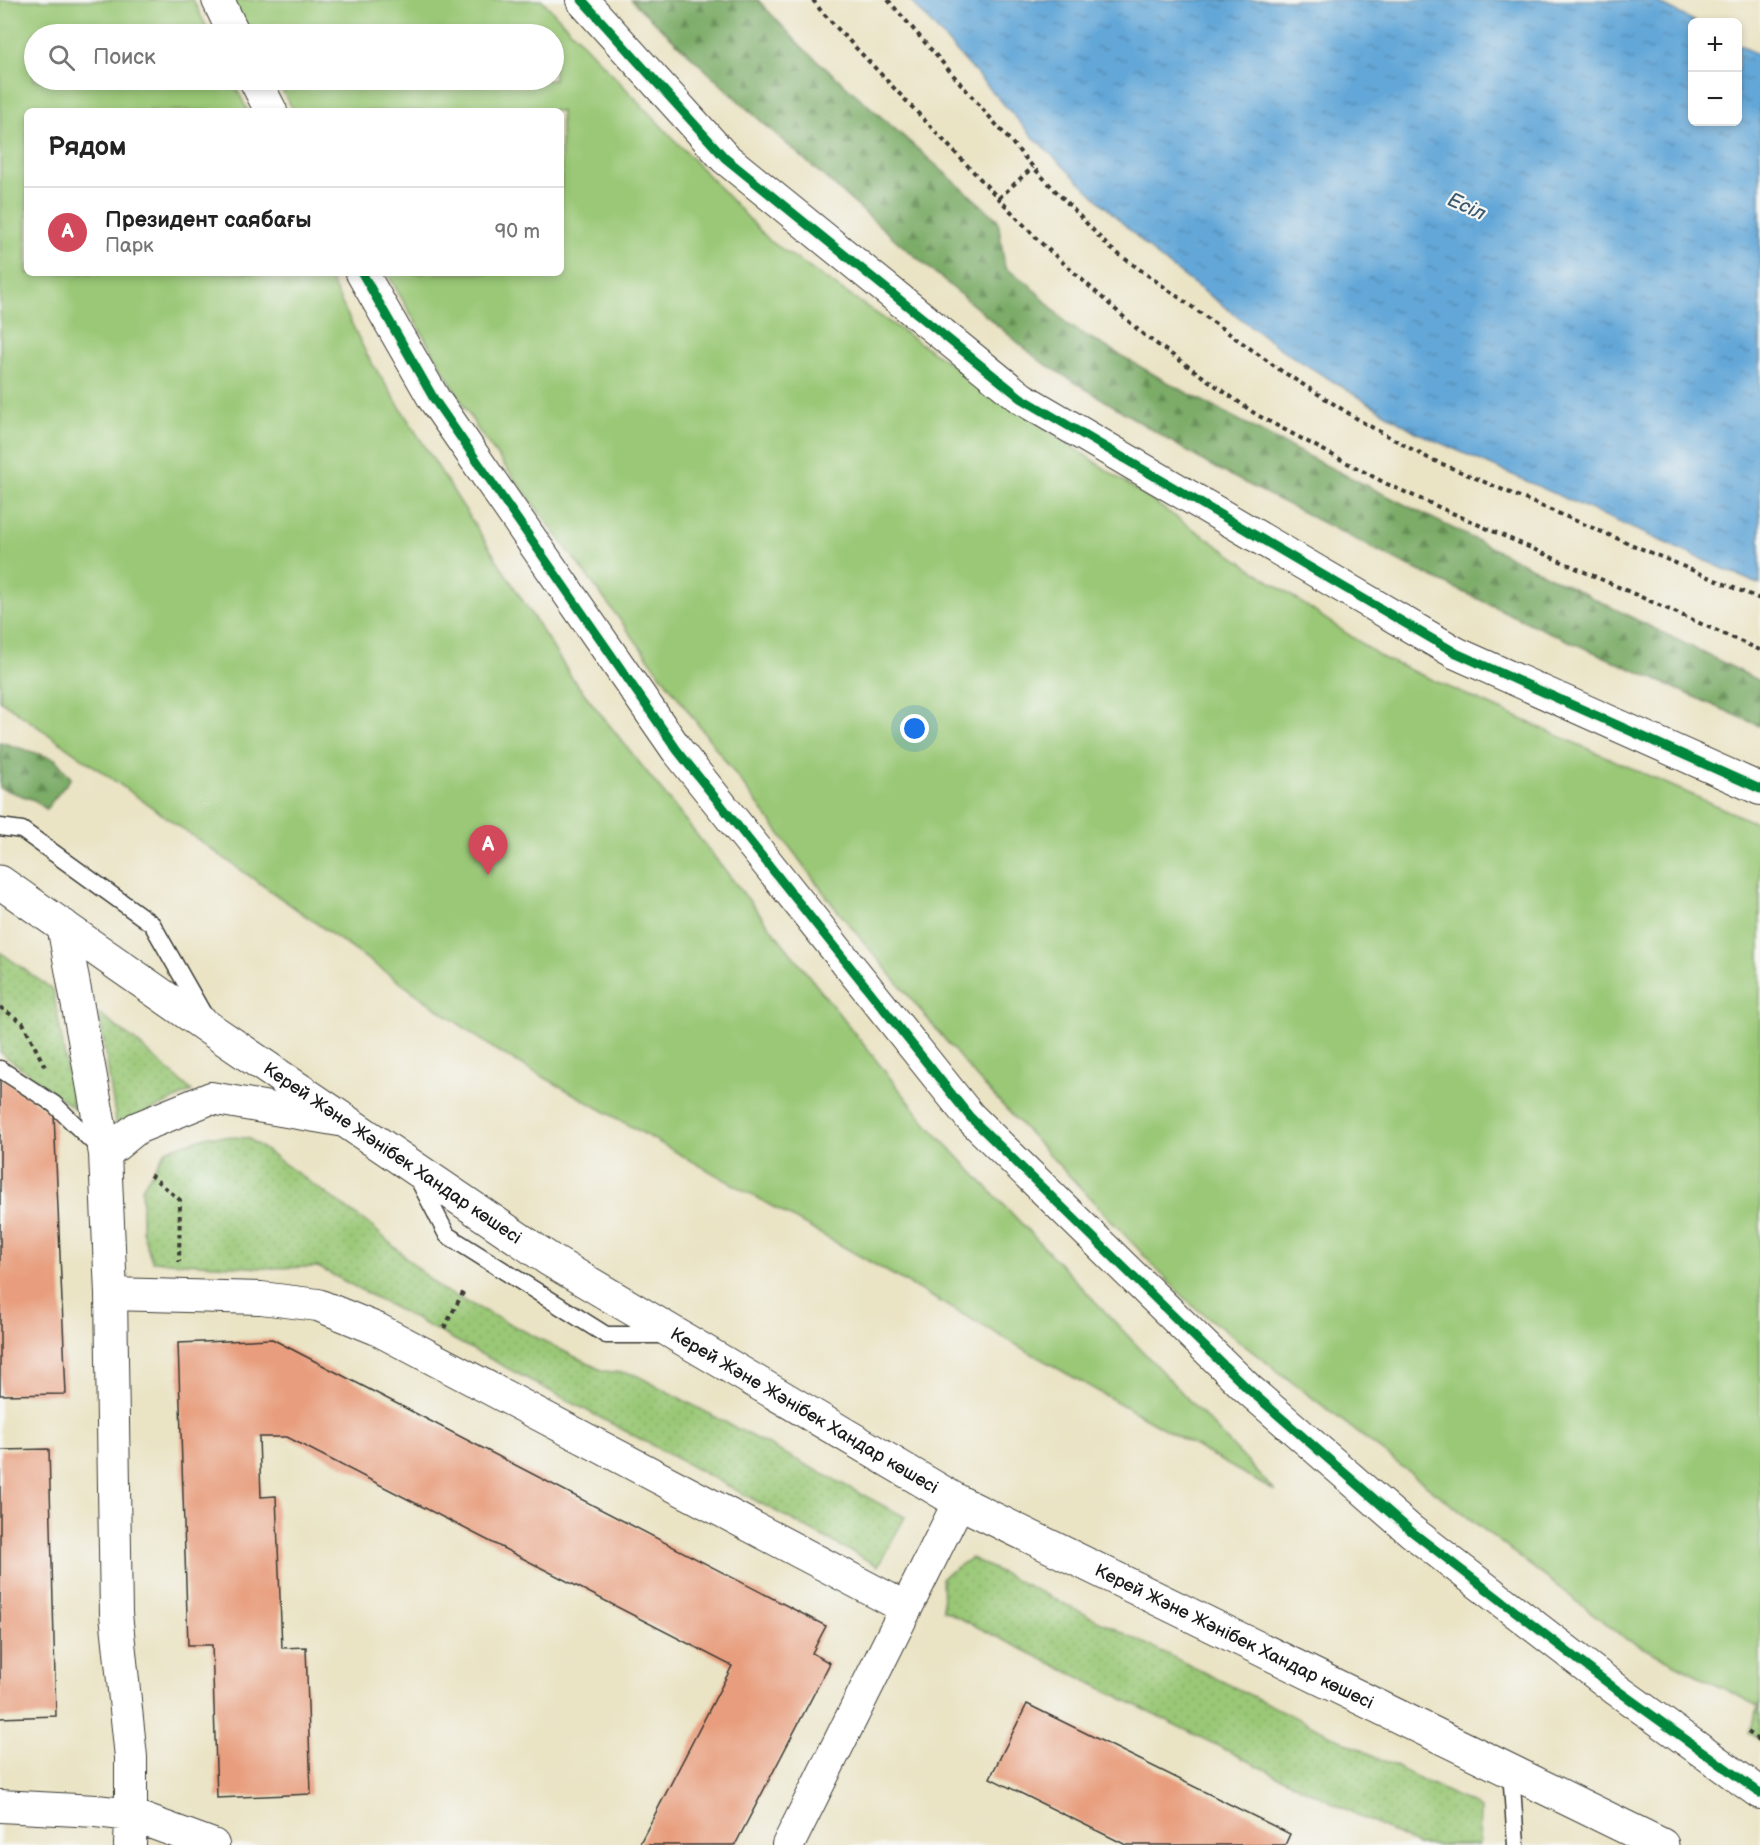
<!DOCTYPE html>
<html lang="ru">
<meta charset="utf-8">
<style>
:root{--surface:#fff;--page:#f2f2f2;--text:#222;--muted:#767676;--line:#e0e0e0;--accent:#d1495b}
body{margin:0;font-family:"Balsamiq Sans",sans-serif;background:var(--page);color:var(--text)}
.controls{position:absolute;right:18px;top:18px;display:grid;overflow:hidden;border-radius:9px;box-shadow:0 3px 9px #0003}
.controls button{width:54px;height:54px;display:grid;place-items:center;padding:0;border:0;border-bottom:2px solid var(--line);background:var(--surface);color:var(--text);font:30px sans-serif}
.you{position:absolute;left:915px;top:729px;width:21px;height:21px;margin:-15px;border:4px solid #fff;border-radius:50%;background:#1a73e8;box-shadow:0 0 0 9px #1a73e833}
.badge{display:grid;place-items:center;width:39px;height:39px;border-radius:50%;background:var(--accent);color:#fff;font-size:20px;font-weight:700}
.pin{position:absolute;translate:-50% -50px;filter:drop-shadow(0 2px 3px #0008)}
.pin::after{content:'';position:absolute;top:32px;width:21px;height:18px;background:inherit;clip-path:polygon(0 0,100% 0,50% 100%)}
.list{margin:0;padding:0;list-style:none}
h2{display:flex;justify-content:space-between;align-items:center;height:78px;margin:0;padding:0 24px;font-size:26px}
h2 small{font-size:20px;font-weight:400;color:var(--muted)}
.list li{display:grid;grid-template-columns:39px 1fr auto;gap:18px;align-items:center;box-sizing:border-box;height:90px;padding:0 24px;border-top:2px solid var(--line)}
.list b{display:block;font-size:22px;white-space:nowrap}
.list p{margin:0;font-size:20px;white-space:nowrap;color:var(--muted)}
.list em{font-size:20px;font-style:normal;color:var(--muted)}
.icon{flex:none;width:33px;height:33px;fill:none;stroke:currentColor;stroke-width:2;stroke-linecap:round;stroke-linejoin:round}
.map{position:relative;flex:none;width:1760px;height:1845px;overflow:hidden}
.search{position:absolute;background:var(--surface);box-shadow:0 3px 9px #0003;left:24px;top:24px;width:540px;height:66px;display:flex;align-items:center;gap:15px;box-sizing:border-box;padding:0 21px;border-radius:33px;color:var(--muted);font-size:22px}
.panel{position:absolute;background:var(--surface);box-shadow:0 3px 9px #0003;left:24px;top:108px;width:540px;height:168px;border-radius:9px}
.map>svg:first-child{display:block}
.grass{fill:url(#grass-dots);stroke:#5b7249;stroke-width:1.5}
.forest{fill:url(#forest-firs);stroke:#4c6442;stroke-width:1.5}
.park{fill:#9ac876;stroke:#5b7249;stroke-width:1.5}
.water{fill:url(#water-ripples);stroke:#40627a;stroke-width:1.5}
.building{fill:#e89e7e}
.lines{fill:none;stroke-linecap:round;stroke-linejoin:round}
.service-casing{stroke:#3b3a35;stroke-width:19}
.minor-casing{stroke:#3b3a35;stroke-width:34}
.secondary-casing{stroke:#3b3a35;stroke-width:35}
.path{stroke:#3b3a35;stroke-width:4;stroke-dasharray:4.5 4.5;stroke-linecap:butt}
.service{stroke:#fff;stroke-width:16}
.minor{stroke:#fff;stroke-width:32}
.secondary{stroke:#fff;stroke-width:33}
.cycleway-casing{stroke:#f6f6f2;stroke-width:13}
.cycleway{stroke:#00873e;stroke-width:9}
.labels{text-anchor:middle;stroke-width:4.5;stroke-linejoin:round;paint-order:stroke}
.street-label{font-size:18px;fill:#1c1c1c;stroke:#f6f6f2}
.water-label{font-size:20px;font-style:italic;fill:#3c5b71;stroke:#f6f6f2}
</style>
<div class="map">
<svg width="1760" height="1845" viewBox="0 0 1760 1845">
<defs>
<pattern id="grass-dots" width="8" height="8" patternUnits="userSpaceOnUse" patternTransform="scale(1.5)"><rect width="8" height="8" fill="#9ac876"/><path d="M2 2h.1M6 6h.1" fill="none" stroke="#84ab66" stroke-width="1.8" stroke-linecap="round"/></pattern>
<pattern id="forest-firs" width="22" height="20" patternUnits="userSpaceOnUse" patternTransform="scale(1.5)"><rect width="22" height="20" fill="#7bac67"/><path d="M5 1l3.5 6h-7zM16 11l3.5 6h-7z" fill="#648b54"/></pattern>
<pattern id="water-ripples" width="26" height="14" patternUnits="userSpaceOnUse" patternTransform="scale(1.5)"><rect width="26" height="14" fill="#64a7d8"/><path d="M2 4q2-2 4 0t4 0M15 11q2-2 4 0t4 0" fill="none" stroke="#5287ae"/></pattern>
</defs>
<rect width="100%" height="100%" fill="#f6f6f2"/>
<filter id="ink" filterUnits="userSpaceOnUse"><feTurbulence type="fractalNoise" baseFrequency=".0167" numOctaves="2"/><feDisplacementMap in="SourceGraphic" scale="12" xChannelSelector="R" yChannelSelector="G"/><feConvolveMatrix kernelMatrix="1 2 1 2 8 2 1 2 1" color-interpolation-filters="sRGB"/></filter>
<filter id="wash" filterUnits="userSpaceOnUse"><feTurbulence type="fractalNoise" baseFrequency=".008" numOctaves="4" result="noise"/><feDisplacementMap in="SourceGraphic" scale="24" xChannelSelector="R" yChannelSelector="G"/><feGaussianBlur stdDeviation="1.35" result="paint"/><feColorMatrix in="noise" values="0 0 0 0 0 0 0 0 0 0 0 0 0 0 0 0 0 1.4 0 .05"/><feComposite in="paint" operator="in"/></filter>
<g filter="url(#wash)">
<rect width="100%" height="100%" fill="#eae3c4"/>
<!-- grass -->
<path class="grass" d="M 0,952 L 53,990 L 74,1108 L 0,1052 Z
M 99,1014 L 134,1040 L 192,1091 L 117,1127 Z
M 209,1136 L 248,1138 L 370,1225 L 441,1289 L 603,1371 L 634,1374 L 905,1517 L 878,1566 L 318,1267 L 264,1268 L 152,1261 L 142,1231 L 142,1188 L 166,1150 Z
M 971,1558 L 1480,1808 L 1479,1845 L 1418,1845 L 943,1610 L 942,1577 Z
M 1759,1707 L 1760,1707 L 1760,1741 L 1748,1732 Z"/>
<!-- forest -->
<path class="forest" d="M 631,0 L 758,0 L 802,47 L 998,220 L 1005,268 L 1029,284 L 1068,325 L 1172,385 L 1315,460 L 1760,681 L 1760,726 L 1533,625 L 1398,561 L 1208,464 L 1040,361 L 898,242 L 744,106 Z
M 0,742 L 55,759 L 71,778 L 46,809 L 34,800 L 0,788 Z"/>
<!-- park -->
<path class="park" d="M 0,0 L 193,0 L 210,34 L 34,34 L 34,80 L 232,80 L 248,111 L 27,111 L 27,273 L 327,273 L 368,357 L 572,678 L 926,1123 L 1276,1492 L 496,1050 L 0,700 Z
M 232,0 L 542,0 L 770,241 L 1383,658 L 1760,825 L 1760,1707 L 1626,1639 L 1188,1302 L 976,1077 L 833,905 L 478,430 L 387,273 L 561,273 L 561,111 L 294,111 L 276,80 L 554,80 L 554,34 L 250,34 Z"/>
<!-- water -->
<path class="water" d="M 910,0 L 1653,0 L 1696,22 L 1692,22 L 1692,122 L 1738,122 L 1738,44 L 1760,56 L 1760,585 L 1416,432 L 1285,352 L 1158,257 L 1035,139 Z"/>
<g id="blocks">
<!-- building -->
<path class="building" d="M 0,1076 L 54,1115 L 66,1394 L 0,1395 Z
M 272,1339 L 826,1626 L 812,1653 L 830,1663 L 735,1845 L 639,1845 L 732,1666 L 287,1437 L 259,1437 L 261,1497 L 276,1496 L 282,1648 L 306,1647 L 311,1794 L 217,1798 L 212,1645 L 188,1645 L 178,1343 Z
M 49,1449 L 56,1716 L 0,1718 L 0,1450 Z
M 1027,1704 L 1290,1834 L 1285,1845 L 1126,1845 L 990,1778 Z"/>
</g>
</g>
<g filter="url(#ink)">
<use href="#blocks" fill-opacity="0" stroke="#3b3a35" stroke-width="1.5"/>
<g class="lines">
<defs>
<path id="service" d="M 0,827 L 22,830 L 152,924 L 205,1017
M 0,1069 L 54,1104 L 100,1149
M 417,1177 L 447,1235 L 606,1335 L 666,1335
M 1511,1770 L 1516,1845"/>
<path id="minor" d="M 218,0 L 234,34
M 582,0 L 725,158 L 1021,398 L 1456,653 L 1760,789
M 255,80 L 271,111
M 362,273 L 434,399 L 677,750 L 970,1117 L 1247,1388 L 1411,1531 L 1617,1690 L 1760,1793
M 105,1154 L 137,1128 L 211,1098 L 345,1121
M 111,1294 L 261,1298 L 318,1305 L 377,1329 L 906,1608
M 0,1806 L 96,1811 L 131,1815 L 131,1757 L 116,1614 L 111,1294 L 105,1154 L 63,925
M 130,1845 L 131,1815 L 213,1845
M 788,1845 L 959,1502"/>
<g id="secondary">
<path id="s1" d="M 0,882 L 213,1031 L 550,1260 L 959,1502 L 1662,1845"/>
</g>
</defs>
<!-- service casing -->
<use href="#service" class="service-casing"/>
<!-- minor casing -->
<use href="#minor" class="minor-casing"/>
<!-- secondary casing -->
<use href="#secondary" class="secondary-casing"/>
<!-- path -->
<path class="path" d="M 813,0 L 821,11 L 1040,242 L 1144,335 L 1257,415 L 1387,484 L 1760,650
M 888,0 L 1033,167 L 1110,248 L 1280,370 L 1364,423 L 1428,458 L 1760,599
M 999,198 L 1033,167
M 0,1007 L 23,1023 L 45,1067
M 150,1175 L 180,1200 L 179,1262
M 444,1328 L 465,1289
M 1748,1732 L 1760,1741"/>
<!-- service -->
<use href="#service" class="service"/>
<!-- minor -->
<use href="#minor" class="minor"/>
<!-- secondary -->
<use href="#secondary" class="secondary"/>
<defs>
<path id="cycleway" d="M 582,0 L 725,158 L 1021,398 L 1456,653 L 1760,789
M 362,273 L 434,399 L 677,750 L 970,1117 L 1247,1388 L 1411,1531 L 1617,1690 L 1760,1793"/>
</defs>
<!-- cycleway casing -->
<use href="#cycleway" class="cycleway-casing"/>
<!-- cycleway -->
<use href="#cycleway" class="cycleway"/>
</g>
</g>
<g class="labels">
<!-- street labels -->
<g class="street-label">
<text dy="6" stroke="none"><textPath href="#s1" startOffset="477">Керей Және Жәнібек Хандар көшесі</textPath></text>
<text dy="6" stroke="none"><textPath href="#s1" startOffset="963">Керей Және Жәнібек Хандар көшесі</textPath></text>
<text dy="6" stroke="none"><textPath href="#s1" startOffset="1449">Керей Және Жәнібек Хандар көшесі</textPath></text>
</g>
<!-- water labels -->
<g class="water-label">
<text transform="translate(1467 206) rotate(25)" y="7">Есіл</text>
</g>
</g>
</svg>
<div class="controls">
<button>+</button>
<button>−</button>
</div>
<div class="you"></div>
<div class="pin badge" style="left:488px;top:875px">A</div>
<div class="search"><svg class="icon" aria-label="search" viewBox="0 0 24 24"><circle cx="10" cy="10" r="6"/><path d="M15 15l6 6"/></svg>Поиск</div>
<section class="panel">
<h2>Рядом<small></small></h2>
<ul class="list">
<li><span class="badge">A</span><div><b>Президент саябағы</b><p>Парк</p></div><em>90 m</em></li>
</ul>
</section>
</div>
